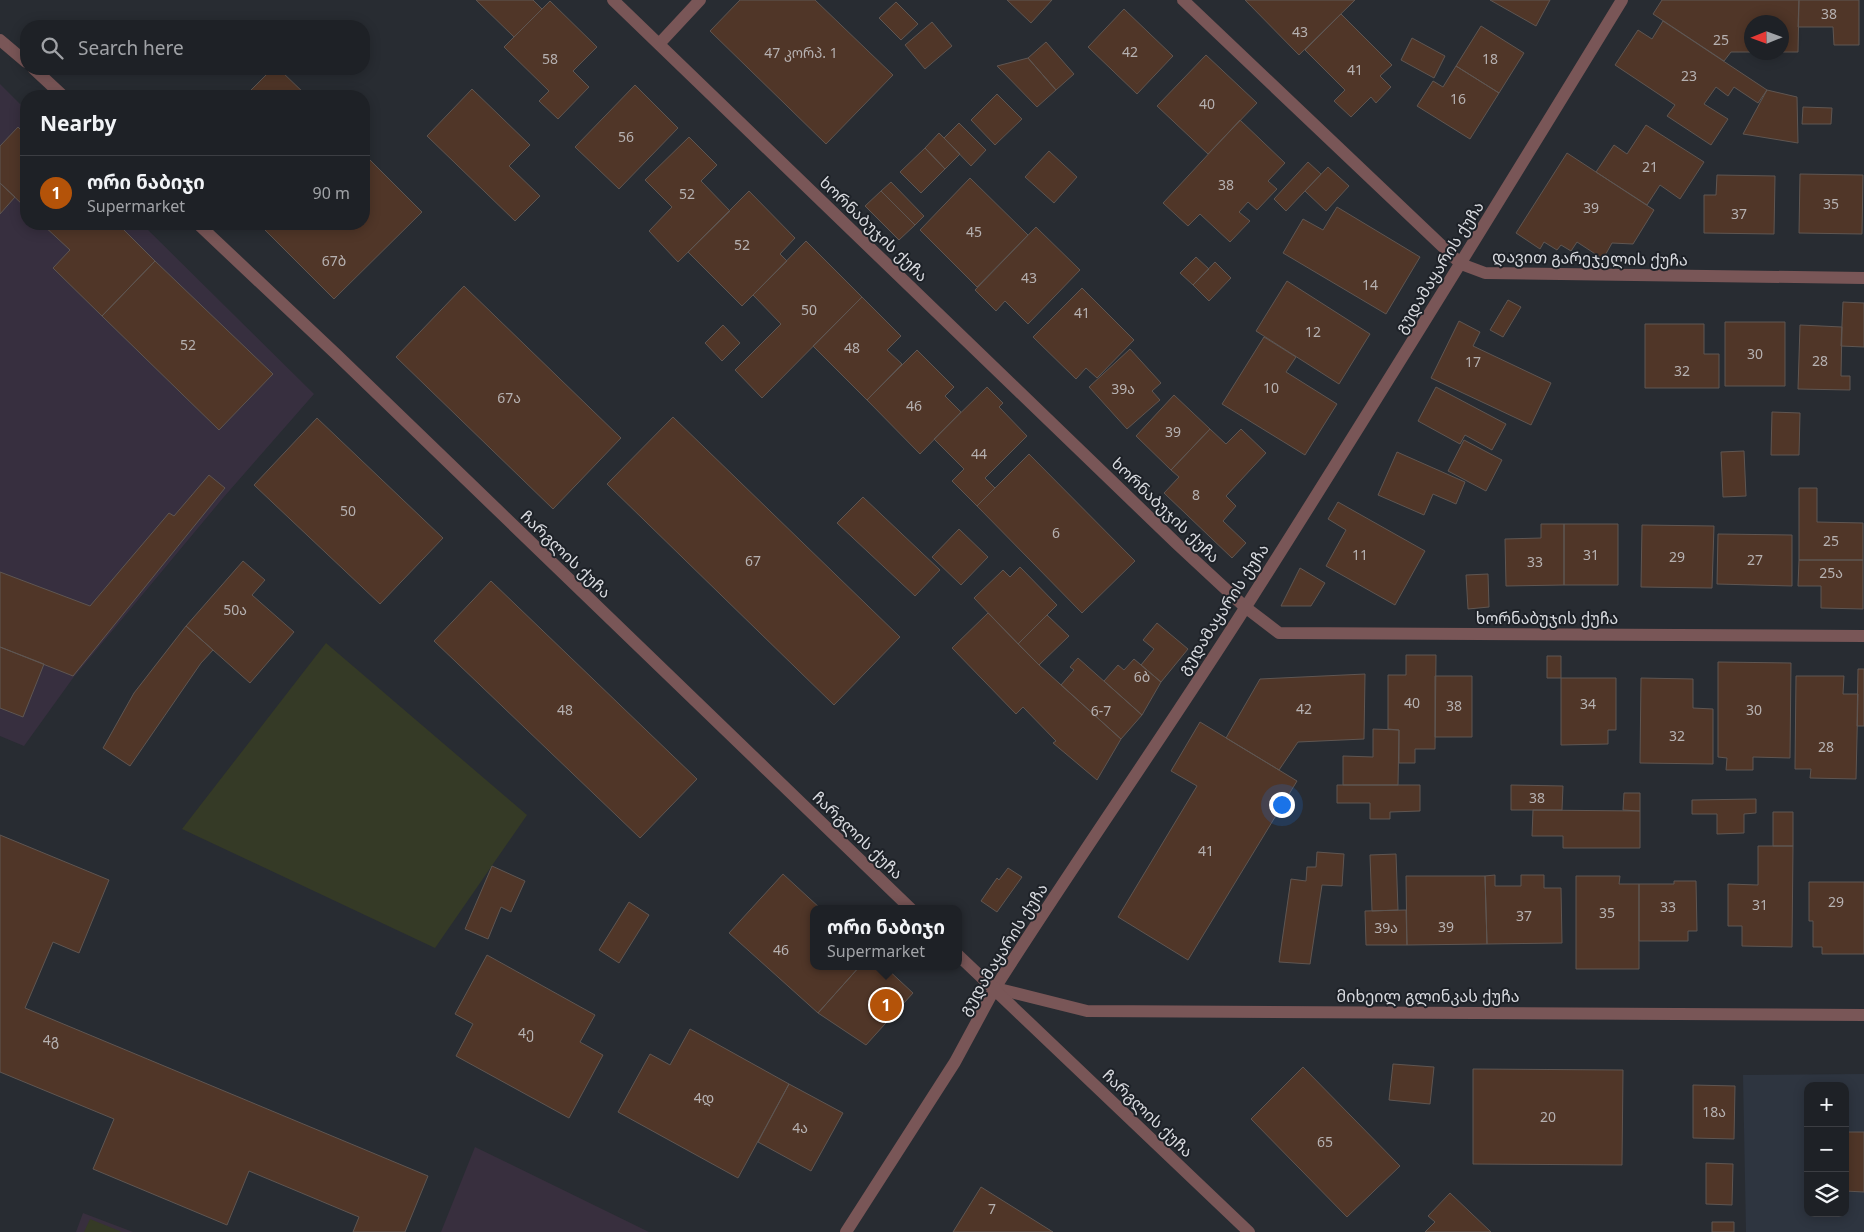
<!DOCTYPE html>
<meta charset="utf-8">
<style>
:root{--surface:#1e2126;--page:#2b2e32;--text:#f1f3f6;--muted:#a1a3a7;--line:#3c3e43;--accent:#b45309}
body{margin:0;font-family:"Noto Sans","Noto Sans Georgian",sans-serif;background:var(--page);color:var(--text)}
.controls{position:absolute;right:15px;bottom:15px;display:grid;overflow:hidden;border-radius:10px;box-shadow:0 2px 12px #0003}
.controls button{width:45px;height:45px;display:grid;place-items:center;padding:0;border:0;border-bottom:1px solid var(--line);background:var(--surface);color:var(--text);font:25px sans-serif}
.compass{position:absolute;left:1744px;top:15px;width:45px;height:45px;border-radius:50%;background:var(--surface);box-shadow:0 2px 12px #0003;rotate:269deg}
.you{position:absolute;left:1281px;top:804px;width:18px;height:18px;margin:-12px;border:4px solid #fff;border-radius:50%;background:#1a73e8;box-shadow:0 0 0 8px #1a73e833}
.badge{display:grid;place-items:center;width:32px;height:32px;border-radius:50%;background:var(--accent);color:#fff;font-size:16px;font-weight:700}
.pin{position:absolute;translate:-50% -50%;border:2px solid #fff;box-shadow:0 1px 5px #0006}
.popup{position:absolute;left:810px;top:905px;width:152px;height:65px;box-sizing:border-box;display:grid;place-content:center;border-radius:10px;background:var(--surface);filter:drop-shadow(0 1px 4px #0005);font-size:16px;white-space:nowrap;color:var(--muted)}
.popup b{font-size:19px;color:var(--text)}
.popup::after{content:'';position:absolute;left:50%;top:100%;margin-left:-10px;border:10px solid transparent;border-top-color:var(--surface)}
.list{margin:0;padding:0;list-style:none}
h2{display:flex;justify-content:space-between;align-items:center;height:65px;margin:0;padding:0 20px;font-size:21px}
h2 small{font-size:16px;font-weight:400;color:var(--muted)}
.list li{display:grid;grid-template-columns:32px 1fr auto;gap:15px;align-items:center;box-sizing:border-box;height:75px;padding:0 20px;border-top:1px solid var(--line)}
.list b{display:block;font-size:19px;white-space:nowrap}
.list p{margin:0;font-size:16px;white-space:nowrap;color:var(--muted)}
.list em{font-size:16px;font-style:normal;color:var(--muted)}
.icon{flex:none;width:28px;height:28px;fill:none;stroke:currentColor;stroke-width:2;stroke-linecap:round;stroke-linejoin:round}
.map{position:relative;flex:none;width:1864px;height:1232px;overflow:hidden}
.search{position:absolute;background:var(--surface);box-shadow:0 2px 12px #0003;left:20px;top:20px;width:350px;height:55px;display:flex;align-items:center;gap:12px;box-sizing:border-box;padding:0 18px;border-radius:20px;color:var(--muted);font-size:19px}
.panel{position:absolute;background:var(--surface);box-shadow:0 2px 12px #0003;left:20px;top:90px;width:350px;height:140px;border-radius:20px}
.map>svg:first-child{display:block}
.built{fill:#2e3540;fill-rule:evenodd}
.industrial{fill:#372f3f}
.medical{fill:#382f3e}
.green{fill:#353a26}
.building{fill:#503628;stroke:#5f5652}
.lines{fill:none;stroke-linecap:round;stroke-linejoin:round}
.minor{stroke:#795657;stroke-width:12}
.tertiary{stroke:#795657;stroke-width:12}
.labels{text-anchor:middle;stroke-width:4;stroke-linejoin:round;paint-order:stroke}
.number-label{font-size:14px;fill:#b6b1b1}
.street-label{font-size:16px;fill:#d8dadf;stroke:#1e2228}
</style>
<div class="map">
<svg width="1864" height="1232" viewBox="0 0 1864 1232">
<rect width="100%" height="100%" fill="#282c32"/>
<!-- built -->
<path class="built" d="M 1864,1074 L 1864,1232 L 1746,1232 L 1743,1075 ZM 1808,1086 L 1845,1086 L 1845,1213 L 1808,1213 Z"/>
<!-- industrial -->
<path class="industrial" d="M 0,84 L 26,110 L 26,224 L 142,224 L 314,394 L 223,498 L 73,678 L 24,746 L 0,736 Z"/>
<!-- medical -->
<path class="medical" d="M 475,1147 L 649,1232 L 441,1232 Z
M 83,1213 L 133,1232 L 76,1232 Z"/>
<!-- green -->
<path class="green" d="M 326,643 L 527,815 L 435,948 L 182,829 Z
M 90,1219 L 122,1232 L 84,1232 Z"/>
<!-- building -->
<path class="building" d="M 476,0 L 533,0 L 542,9 L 514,37 Z
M 740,0 L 815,0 L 893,75 L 826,144 L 710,31 Z
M 1007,0 L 1052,0 L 1031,23 Z
M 1245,0 L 1355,0 L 1299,55 Z
M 1490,0 L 1550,0 L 1536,26 Z
M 1662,0 L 1799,0 L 1798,52 L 1782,52 L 1782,22 L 1752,22 L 1752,52 L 1731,52 L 1724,61 L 1653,14 Z
M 1799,0 L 1859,0 L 1859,45 L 1834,45 L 1833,27 L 1798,27 Z
M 550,1 L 597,47 L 573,71 L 589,87 L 558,119 L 539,101 L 549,91 L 504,47 Z
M 896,2 L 918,24 L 901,40 L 879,18 Z
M 1124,9 L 1173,56 L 1137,94 L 1088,47 Z
M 1341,14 L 1392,65 L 1380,76 L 1391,87 L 1376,103 L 1371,97 L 1351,117 L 1334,101 L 1345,90 L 1305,50 Z
M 1663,21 L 1767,90 L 1758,103 L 1734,87 L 1728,96 L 1716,87 L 1704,104 L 1728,119 L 1711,145 L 1667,116 L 1675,105 L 1615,65 L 1638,30 L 1652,39 Z
M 932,22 L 952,46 L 925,69 L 905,45 Z
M 1481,26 L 1524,53 L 1499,93 L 1456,66 Z
M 1412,38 L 1445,56 L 1434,78 L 1401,60 Z
M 1046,42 L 1074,74 L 1056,90 L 1028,58 Z
M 1206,55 L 1257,103 L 1208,154 L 1157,106 Z
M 1028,58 L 1056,90 L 1037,107 L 997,66 Z
M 1456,66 L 1499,93 L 1470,139 L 1417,106 L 1433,81 L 1443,87 Z
M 272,69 L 279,69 L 307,96 L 245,96 Z
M 635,85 L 678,128 L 619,189 L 575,147 Z
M 472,89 L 530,145 L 509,166 L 540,196 L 515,221 L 427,136 Z
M 1767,90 L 1797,97 L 1798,143 L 1743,134 Z
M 997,94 L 1022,119 L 995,145 L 971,120 Z
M 1803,107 L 1832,108 L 1831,124 L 1802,124 Z
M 1240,120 L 1285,163 L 1268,181 L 1277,189 L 1257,210 L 1248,202 L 1239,212 L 1250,221 L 1230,242 L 1200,214 L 1188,226 L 1163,203 Z
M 959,123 L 986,150 L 971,166 L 944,138 Z
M 1646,125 L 1704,162 L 1680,199 L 1660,185 L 1647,205 L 1596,172 L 1614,145 L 1627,154 Z
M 18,127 L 26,135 L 26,208 L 0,183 L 0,146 Z
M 939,133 L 960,154 L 945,169 L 925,148 Z
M 689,137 L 717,165 L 701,181 L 730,211 L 678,262 L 649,231 L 672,207 L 645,180 Z
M 925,148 L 945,169 L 921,193 L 900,172 Z
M 1049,151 L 1077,177 L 1054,203 L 1025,177 Z
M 1567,153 L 1654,210 L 1633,244 L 1612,243 L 1603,259 L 1577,242 L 1571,251 L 1561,245 L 1557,250 L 1544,242 L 1540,249 L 1516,233 Z
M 364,154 L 422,212 L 334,299 L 259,224 L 364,224 Z
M 1308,162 L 1321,174 L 1286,211 L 1274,199 Z
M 1328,167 L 1349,186 L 1326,211 L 1305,191 Z
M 1800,174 L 1863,175 L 1862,234 L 1799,233 Z
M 1717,175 L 1775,176 L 1774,234 L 1704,233 L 1704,195 L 1716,195 Z
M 970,178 L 1028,235 L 977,287 L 920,230 Z
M 891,182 L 924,216 L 915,225 L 881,191 Z
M 0,183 L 15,197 L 0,214 Z
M 749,191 L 795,238 L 780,254 L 787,261 L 742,306 L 688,252 Z
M 881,191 L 915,225 L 899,240 L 865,206 Z
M 1337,207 L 1420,257 L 1386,314 L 1283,253 L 1303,219 L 1323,230 Z
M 42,224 L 118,224 L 155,261 L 102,316 L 53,268 L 70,250 Z
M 1036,227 L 1080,270 L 1028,324 L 1005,301 L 996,311 L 975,290 Z
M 806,241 L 862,297 L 762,398 L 735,370 L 781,324 L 753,295 Z
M 1196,257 L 1209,269 L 1193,285 L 1180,273 Z
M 155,261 L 273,374 L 219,430 L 102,316 Z
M 1215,262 L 1231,278 L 1209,301 L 1193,285 Z
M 1287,281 L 1370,334 L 1339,384 L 1256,331 Z
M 464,286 L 621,438 L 553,509 L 396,357 Z
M 1082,288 L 1134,340 L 1097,378 L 1086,368 L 1076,379 L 1033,337 Z
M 862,297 L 901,336 L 887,350 L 902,364 L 867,400 L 813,346 Z
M 1508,300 L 1521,307 L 1503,337 L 1490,330 Z
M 1843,302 L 1864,303 L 1864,347 L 1841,346 Z
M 1459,321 L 1480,332 L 1473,346 L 1551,383 L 1531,425 L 1431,378 Z
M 1725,322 L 1785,322 L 1785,386 L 1725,386 Z
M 1645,324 L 1704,324 L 1704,354 L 1719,354 L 1719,388 L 1645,388 Z
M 723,325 L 740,343 L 722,361 L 705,343 Z
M 1800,325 L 1842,327 L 1841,376 L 1850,376 L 1850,390 L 1798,389 Z
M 1264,337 L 1296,357 L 1286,372 L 1337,404 L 1305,455 L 1222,404 Z
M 1130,349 L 1161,383 L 1152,391 L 1160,400 L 1127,429 L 1089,387 Z
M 917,350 L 954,387 L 945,396 L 961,412 L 920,454 L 867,400 Z
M 987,387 L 1003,403 L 999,407 L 1027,436 L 985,478 L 995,488 L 977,506 L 952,481 L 964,469 L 934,439 Z
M 1436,387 L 1506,424 L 1492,450 L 1465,435 L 1460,444 L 1418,421 Z
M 1174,395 L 1210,429 L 1171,470 L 1136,436 Z
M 1772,412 L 1800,413 L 1799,455 L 1771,455 Z
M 673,417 L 900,637 L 834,705 L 607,484 Z
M 317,418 L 443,538 L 380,604 L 254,485 Z
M 1210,429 L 1226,444 L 1241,429 L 1266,453 L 1226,496 L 1236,506 L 1223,521 L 1246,543 L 1232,558 L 1164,493 L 1179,477 L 1171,470 Z
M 1464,440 L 1502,460 L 1486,491 L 1448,471 Z
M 1744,451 L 1746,496 L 1723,497 L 1721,452 Z
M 1397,452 L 1465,482 L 1456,504 L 1433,494 L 1424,515 L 1378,495 Z
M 1029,454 L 1135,561 L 1082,613 L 977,506 Z
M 209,475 L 225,488 L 73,676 L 0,647 L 0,572 L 90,606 L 169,513 L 174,516 Z
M 1799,488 L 1817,488 L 1817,522 L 1863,523 L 1863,560 L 1799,560 Z
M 863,497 L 940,570 L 915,596 L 837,523 Z
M 1338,502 L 1425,551 L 1395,605 L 1326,566 L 1346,530 L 1328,519 Z
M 1541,524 L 1564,524 L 1564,585 L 1506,586 L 1505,539 L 1541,538 Z
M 1564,524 L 1618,524 L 1618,585 L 1564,585 Z
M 1642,525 L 1714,526 L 1712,588 L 1641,587 Z
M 959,529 L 988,557 L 961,585 L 932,557 Z
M 1718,534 L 1792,535 L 1792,586 L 1717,584 Z
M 1799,560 L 1863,560 L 1863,609 L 1821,608 L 1821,586 L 1798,586 Z
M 243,561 L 265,580 L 252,595 L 294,632 L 250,683 L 186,626 Z
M 1020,567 L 1057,605 L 1018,644 L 974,598 L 1003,570 L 1010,577 Z
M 1300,568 L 1325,583 L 1311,606 L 1281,606 Z
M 1488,574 L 1489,607 L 1468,609 L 1466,575 Z
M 491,581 L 697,779 L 640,838 L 434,641 Z
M 988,613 L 1039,665 L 1121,739 L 1097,780 L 1053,743 L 1056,741 L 1023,707 L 1016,714 L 952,648 Z
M 1047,615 L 1069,636 L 1039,665 L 1018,644 Z
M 1157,623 L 1188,649 L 1161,682 L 1141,665 L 1154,649 L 1143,640 Z
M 186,626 L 213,650 L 201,663 L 130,766 L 103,748 L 134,693 Z
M 0,647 L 44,664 L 23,717 L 0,708 Z
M 1406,655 L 1436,655 L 1435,749 L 1415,749 L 1415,763 L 1399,763 L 1399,730 L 1388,729 L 1388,675 L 1406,675 Z
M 1547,656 L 1561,656 L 1561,678 L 1547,678 Z
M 1078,658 L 1142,715 L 1121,739 L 1061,685 L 1074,670 L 1070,667 Z
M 1134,659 L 1161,682 L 1142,715 L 1104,681 L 1118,665 L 1124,670 Z
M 1718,662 L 1791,663 L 1790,758 L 1753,757 L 1753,770 L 1726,770 L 1727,758 L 1718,757 Z
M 1858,669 L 1864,669 L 1864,726 L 1857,726 Z
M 1365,674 L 1364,739 L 1298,742 L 1279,770 L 1226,738 L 1260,679 Z
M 1435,676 L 1472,676 L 1472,737 L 1435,737 Z
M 1796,676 L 1844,676 L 1843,694 L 1858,694 L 1856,779 L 1810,778 L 1811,769 L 1795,769 Z
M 1561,678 L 1616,678 L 1616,730 L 1608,730 L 1608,744 L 1561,745 Z
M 1641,678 L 1693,679 L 1693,708 L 1713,709 L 1713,764 L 1640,763 Z
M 1200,722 L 1297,781 L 1188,960 L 1118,917 L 1197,786 L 1171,771 Z
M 1373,729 L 1399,730 L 1398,785 L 1343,785 L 1343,756 L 1373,757 Z
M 1337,785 L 1420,785 L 1420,811 L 1390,812 L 1390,819 L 1370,819 L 1370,803 L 1337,803 Z
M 1511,785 L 1563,786 L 1562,810 L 1511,810 Z
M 1624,793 L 1640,793 L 1640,811 L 1623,810 Z
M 1756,799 L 1756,813 L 1744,814 L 1744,833 L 1717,834 L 1717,814 L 1692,814 L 1692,800 Z
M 1533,810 L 1640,811 L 1640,848 L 1563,848 L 1563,836 L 1532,836 Z
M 1773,812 L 1793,812 L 1793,846 L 1773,846 Z
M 0,835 L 109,880 L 79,953 L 53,942 L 25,1008 L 428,1176 L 405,1232 L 353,1232 L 359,1217 L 249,1171 L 227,1225 L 93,1169 L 114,1119 L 0,1072 Z
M 1758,846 L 1793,846 L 1792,947 L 1742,946 L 1742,926 L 1728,926 L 1728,884 L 1758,885 Z
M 1317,852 L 1344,854 L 1342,886 L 1322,885 L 1310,964 L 1279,962 L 1291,879 L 1306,881 L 1307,867 L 1316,867 Z
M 1396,854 L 1398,910 L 1372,911 L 1370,855 Z
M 492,866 L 525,881 L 511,912 L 501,907 L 488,939 L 465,929 Z
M 1008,868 L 1022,877 L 997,912 L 981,901 L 997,878 L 999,880 Z
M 783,874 L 821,909 L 814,909 L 814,966 L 860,966 L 818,1013 L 729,933 Z
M 1495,875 L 1495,886 L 1521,886 L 1521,875 L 1544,875 L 1544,888 L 1561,888 L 1562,943 L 1487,944 L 1485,876 Z
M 1406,876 L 1485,876 L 1487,944 L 1407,945 Z
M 1576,876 L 1620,876 L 1619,884 L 1639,884 L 1639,969 L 1576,969 Z
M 1674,881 L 1696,881 L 1697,931 L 1688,931 L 1688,941 L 1639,941 L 1639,884 L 1674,884 Z
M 1809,882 L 1864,882 L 1864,954 L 1822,954 L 1822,947 L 1813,947 L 1813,921 L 1809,921 Z
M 629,902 L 649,915 L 619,963 L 599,950 Z
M 1406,910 L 1407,945 L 1366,945 L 1365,911 Z
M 487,955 L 595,1015 L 580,1042 L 603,1055 L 569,1118 L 456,1056 L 473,1024 L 455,1014 Z
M 860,966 L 884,966 L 913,993 L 866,1045 L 818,1013 Z
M 690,1029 L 789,1084 L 738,1178 L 618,1112 L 650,1054 L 670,1065 Z
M 1393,1064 L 1434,1067 L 1430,1104 L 1389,1100 Z
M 1303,1067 L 1400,1166 L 1347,1217 L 1251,1119 Z
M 1473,1069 L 1623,1070 L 1622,1165 L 1473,1164 Z
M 789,1084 L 843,1113 L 811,1171 L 758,1142 Z
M 1693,1085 L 1735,1086 L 1734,1139 L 1693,1138 Z
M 1845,1132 L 1864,1132 L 1864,1192 L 1845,1191 Z
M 1706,1163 L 1733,1164 L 1732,1205 L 1706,1204 Z
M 981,1187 L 1053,1232 L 953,1232 Z
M 1450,1193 L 1491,1232 L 1425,1232 L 1435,1222 L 1428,1216 Z
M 1712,1222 L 1734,1222 L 1734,1232 L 1712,1232 Z"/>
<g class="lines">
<!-- minor -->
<path class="minor" d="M 613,0 L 1176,543 L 1245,607 L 1279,633 L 1864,636
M 1183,0 L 1461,264 L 1485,273 L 1864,278
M 1622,0 C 1498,203 1374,405 1247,605 C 1165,734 1077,859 995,988 L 1087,1011 L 1864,1015
M 659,44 L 700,0"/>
<!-- tertiary -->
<path class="tertiary" d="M 0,40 L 26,62
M 34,69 L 63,96
M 198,224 L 337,355 L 911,909
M 958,955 L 1249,1232
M 846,1232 L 955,1062 L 995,988"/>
</g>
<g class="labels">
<!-- number labels -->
<g class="number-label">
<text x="1829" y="19">38</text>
<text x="1300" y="37">43</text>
<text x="1721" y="45">25</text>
<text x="1130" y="57">42</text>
<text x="801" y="58">47 კორპ. 1</text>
<text x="550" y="64">58</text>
<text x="1490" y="64">18</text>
<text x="1355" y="75">41</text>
<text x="1689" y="81">23</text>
<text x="1458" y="104">16</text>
<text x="1207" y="109">40</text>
<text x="626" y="142">56</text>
<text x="1650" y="172">21</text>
<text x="1226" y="190">38</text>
<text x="687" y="199">52</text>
<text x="1831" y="209">35</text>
<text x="1591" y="213">39</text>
<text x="1739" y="219">37</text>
<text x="974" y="237">45</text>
<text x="742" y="250">52</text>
<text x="334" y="266">67ბ</text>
<text x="1029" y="283">43</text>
<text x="1370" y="290">14</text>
<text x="809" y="315">50</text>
<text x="1082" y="318">41</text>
<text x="1313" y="337">12</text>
<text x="188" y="350">52</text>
<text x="852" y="353">48</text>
<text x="1755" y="359">30</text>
<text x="1820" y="366">28</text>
<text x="1473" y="367">17</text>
<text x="1682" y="376">32</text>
<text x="1271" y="393">10</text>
<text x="1123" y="394">39ა</text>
<text x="509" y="403">67ა</text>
<text x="914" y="411">46</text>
<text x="1173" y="437">39</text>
<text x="979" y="459">44</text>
<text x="1196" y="500">8</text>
<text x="348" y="516">50</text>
<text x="1056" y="538">6</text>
<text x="1831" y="546">25</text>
<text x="1360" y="560">11</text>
<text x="1591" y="560">31</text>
<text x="1677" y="562">29</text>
<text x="1755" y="565">27</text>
<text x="753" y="566">67</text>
<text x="1535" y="567">33</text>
<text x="1831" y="578">25ა</text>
<text x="235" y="615">50ა</text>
<text x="1142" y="682">6ბ</text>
<text x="1412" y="708">40</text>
<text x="1588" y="709">34</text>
<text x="1454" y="711">38</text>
<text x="1304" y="714">42</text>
<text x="565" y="715">48</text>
<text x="1754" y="715">30</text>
<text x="1101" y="716">6-7</text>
<text x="1677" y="741">32</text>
<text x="1826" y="752">28</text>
<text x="1537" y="803">38</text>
<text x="1206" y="856">41</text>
<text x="1836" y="907">29</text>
<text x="1760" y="910">31</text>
<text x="1668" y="912">33</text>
<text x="1607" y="918">35</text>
<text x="1524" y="921">37</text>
<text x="1446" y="932">39</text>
<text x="1386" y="933">39ა</text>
<text x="781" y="955">46</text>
<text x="526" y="1038">4ე</text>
<text x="51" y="1045">4გ</text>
<text x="704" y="1103">4დ</text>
<text x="1714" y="1117">18ა</text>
<text x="1548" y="1122">20</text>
<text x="800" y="1133">4ა</text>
<text x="1325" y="1147">65</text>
<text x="992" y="1214">7</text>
</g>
<!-- street labels -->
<g class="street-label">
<text transform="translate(874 229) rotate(44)" y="6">ხორნაბუჯის ქუჩა</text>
<text transform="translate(1590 258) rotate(1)" y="6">დავით გარეჯელის ქუჩა</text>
<text transform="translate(1439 267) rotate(-58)" y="6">გუდამაყარის ქუჩა</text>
<text transform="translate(1166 510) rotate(44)" y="6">ხორნაბუჯის ქუჩა</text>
<text transform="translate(566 554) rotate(44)" y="6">ჩარგლის ქუჩა</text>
<text transform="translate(1223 609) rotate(-57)" y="6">გუდამაყარის ქუჩა</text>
<text x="1547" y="624">ხორნაბუჯის ქუჩა</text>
<text transform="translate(858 835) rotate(44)" y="6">ჩარგლის ქუჩა</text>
<text transform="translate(1003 949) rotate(-58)" y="6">გუდამაყარის ქუჩა</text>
<text x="1428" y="1002">მიხეილ გლინკას ქუჩა</text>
<text transform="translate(1148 1113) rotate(44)" y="6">ჩარგლის ქუჩა</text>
</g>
</g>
</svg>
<div class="controls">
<button>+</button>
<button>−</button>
<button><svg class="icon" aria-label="layers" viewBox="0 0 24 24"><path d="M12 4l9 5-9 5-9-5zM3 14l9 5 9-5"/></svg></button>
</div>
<svg class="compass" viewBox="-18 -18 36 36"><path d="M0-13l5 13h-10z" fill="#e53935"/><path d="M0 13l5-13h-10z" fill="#a1a3a7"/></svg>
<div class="you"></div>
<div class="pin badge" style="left:886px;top:1005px">1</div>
<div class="popup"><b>ორი ნაბიჯი</b>Supermarket</div>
<div class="search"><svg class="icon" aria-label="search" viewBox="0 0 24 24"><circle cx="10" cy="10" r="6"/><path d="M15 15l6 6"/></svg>Search here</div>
<section class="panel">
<h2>Nearby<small></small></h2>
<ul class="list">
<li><span class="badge">1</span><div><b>ორი ნაბიჯი</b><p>Supermarket</p></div><em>90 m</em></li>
</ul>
</section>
</div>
